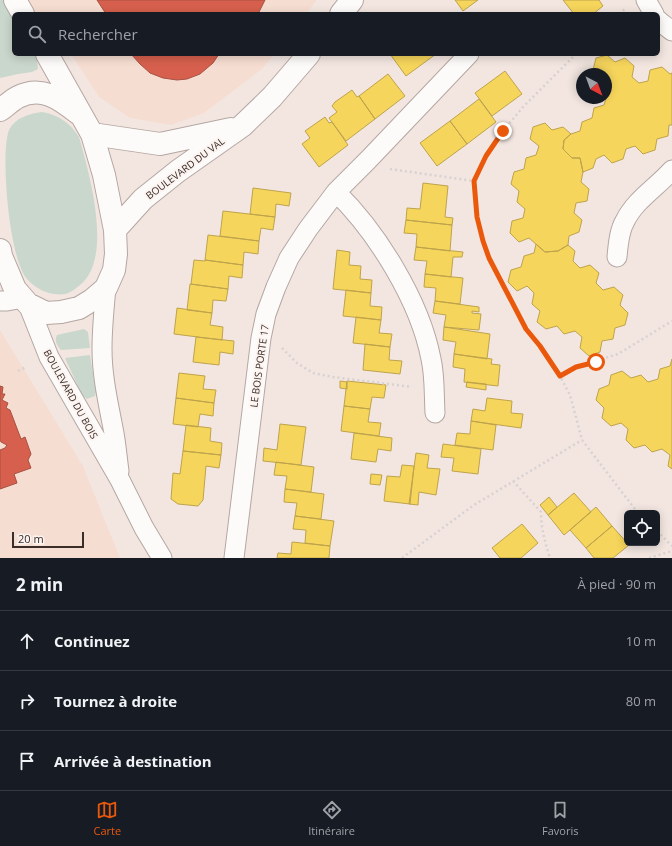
<!DOCTYPE html>
<html lang="fr">
<meta charset="utf-8">
<style>
:root{--surface:#171b24;--page:#20242c;--text:#f1f3f6;--muted:#9ea1a6;--line:#363941;--accent:#ea580c}
body{margin:0;font-family:"Open Sans",sans-serif;background:var(--page);color:var(--text)}
.controls{position:absolute;right:12px;bottom:12px;display:grid;overflow:hidden;border-radius:6px;box-shadow:0 2px 10px #0003}
.controls button{width:36px;height:36px;display:grid;place-items:center;padding:0;border:0;border-bottom:1px solid var(--line);background:var(--surface);color:var(--text);font:20px sans-serif}
.compass{position:absolute;left:576px;top:68px;width:36px;height:36px;border-radius:50%;background:var(--surface);box-shadow:0 2px 10px #0003;rotate:139deg}
.scale{position:absolute;left:12px;bottom:10px;width:72px;box-sizing:border-box;padding-left:4px;border:2px solid #3b2d27;border-top:0;font-size:11px;line-height:14px;white-space:nowrap;color:#3b2d27;-webkit-text-stroke:3px #fcf4f1;paint-order:stroke}
.stop{position:absolute;width:12px;height:12px;margin:-9px;border:3px solid #ea580c;border-radius:50%;background:#fff}
.stop.end{background:#ea580c;border-color:#fff;box-shadow:0 1px 4px #0008}
.list{margin:0;padding:0;list-style:none}
h2{display:flex;justify-content:space-between;align-items:center;height:52px;margin:0;padding:0 16px;font-size:17px}
h2 small{font-size:13px;font-weight:400;color:var(--muted)}
.list li{display:grid;grid-template-columns:26px 1fr auto;gap:12px;align-items:center;box-sizing:border-box;height:60px;padding:0 16px;border-top:1px solid var(--line)}
.list b{display:block;font-size:15px;white-space:nowrap}
.list em{font-size:13px;font-style:normal;color:var(--muted)}
.icon{flex:none;width:22px;height:22px;fill:none;stroke:currentColor;stroke-width:2;stroke-linecap:round;stroke-linejoin:round}
.map{position:relative;flex:none;width:672px;height:558px;overflow:hidden}
.search{position:absolute;background:var(--surface);box-shadow:0 2px 10px #0003;left:12px;right:12px;top:12px;height:44px;display:flex;align-items:center;gap:10px;box-sizing:border-box;padding:0 14px;border-radius:6px;color:var(--muted);font-size:15px}
.sheet{height:232px;background:var(--surface)}
nav{display:flex;justify-content:space-around;align-items:center;box-sizing:border-box;height:56px;border-top:1px solid var(--line);background:var(--surface);font-size:11px;color:var(--muted)}
nav a{display:grid;justify-items:center;gap:2px}
nav .on{color:var(--accent)}
.map>svg:first-child{display:block}
.built{fill:#f6ddd2}
.green{fill:#cad7cc}
.homes{fill:#f6d55c;stroke:#bea34c}
.shops{fill:#d6604d;stroke:#a85142}
.lines{fill:none;stroke-linecap:round;stroke-linejoin:round}
.minor-casing{stroke:#b4a7a2;stroke-width:21}
.tertiary-casing{stroke:#b4a7a2;stroke-width:24}
.path{stroke:#d7d2d1;stroke-width:2.5;stroke-dasharray:2 3;stroke-linecap:butt}
.minor{stroke:#fdfbfa;stroke-width:19}
.tertiary{stroke:#fdfbfa;stroke-width:22}
.route{stroke:#ea580c;stroke-width:5}
.labels{text-anchor:middle;stroke-width:4;stroke-linejoin:round;paint-order:stroke}
.street-label{font-size:10px;fill:#3b2d27;stroke:#fcf4f1}
</style>
<div class="map">
<svg width="672" height="558" viewBox="0 0 672 558">
<rect width="100%" height="100%" fill="#f3e6e1"/>
<!-- built -->
<path class="built" d="M 0,0 L 317,0 L 306,14 L 14,14 L 14,54 L 0,68 Z
M 71,54 L 274,54 L 262,69 L 204,113 L 171,125 L 130,118 L 99,97 Z
M 0,330 L 83,466 L 120,558 L 0,558 Z"/>
<!-- green -->
<path class="green" d="M 0,0 L 3,0 L 14,17 L 14,54 L 35,54 L 37,59 L 38,69 L 32,72 L 18,74 L 0,78 Z
M 42,112 C 59,115 70,123 79,137 C 89,172 114,258 80,285 C 76,288 71,293 65,294 C 50,296 37,290 27,279 C 9,259 0,153 9,130 C 16,117 29,114 42,112 Z
M 84,329 L 88,332 L 90,348 L 61,350 C 57,345 54,341 57,335 Z
M 90,355 L 96,392 L 95,396 L 87,399 L 82,395 L 65,358 Z"/>
<!-- homes -->
<path class="homes" d="M 455,0 L 478,0 L 463,11 Z
M 563,0 L 599,0 L 603,6 L 593,14 L 574,14 Z
M 390,54 L 436,54 L 406,76 Z
M 607,55 L 615,62 L 625,58 L 634,66 L 632,77 L 639,83 L 648,81 L 650,70 L 662,67 L 670,74 L 672,73 L 672,125 L 669,125 L 668,136 L 657,139 L 655,150 L 643,154 L 635,146 L 626,149 L 623,159 L 612,163 L 604,155 L 596,159 L 593,168 L 583,172 L 580,158 L 572,158 L 563,149 L 564,140 L 571,134 L 580,131 L 582,122 L 592,118 L 594,108 L 604,105 L 607,95 L 606,74 L 597,74 L 593,70 L 596,58 Z
M 505,71 L 522,94 L 492,116 L 475,93 Z
M 388,74 L 405,96 L 375,119 L 359,96 Z
M 352,90 L 357,97 L 359,96 L 375,119 L 346,141 L 329,118 L 337,112 L 332,106 L 335,102 Z
M 479,99 L 496,122 L 467,144 L 450,121 Z
M 325,117 L 329,123 L 332,122 L 348,145 L 319,167 L 302,144 L 310,138 L 305,131 Z
M 450,121 L 467,144 L 437,166 L 420,143 Z
M 545,123 L 552,130 L 563,127 L 571,134 L 564,140 L 563,149 L 572,158 L 580,158 L 583,172 L 581,182 L 589,189 L 587,201 L 576,203 L 574,213 L 582,220 L 579,232 L 569,236 L 568,245 L 558,251 L 545,252 L 529,238 L 519,242 L 510,233 L 512,221 L 523,218 L 525,209 L 517,202 L 519,191 L 511,184 L 514,172 L 524,169 L 526,158 L 536,155 L 539,146 L 530,139 L 533,127 Z
M 423,183 L 448,186 L 445,217 L 453,218 L 452,225 L 406,220 L 407,208 L 420,209 Z
M 253,188 L 291,193 L 289,206 L 276,204 L 275,217 L 250,214 Z
M 223,211 L 275,217 L 273,230 L 261,228 L 259,241 L 220,236 Z
M 406,220 L 452,225 L 450,251 L 416,247 L 417,234 L 404,233 Z
M 208,235 L 259,241 L 258,254 L 244,252 L 243,265 L 205,260 Z
M 536,244 L 545,252 L 558,251 L 568,245 L 575,251 L 573,261 L 580,268 L 590,265 L 599,273 L 596,283 L 603,290 L 614,287 L 623,295 L 620,305 L 628,313 L 625,325 L 615,328 L 613,339 L 602,341 L 600,352 L 589,356 L 580,348 L 582,337 L 575,331 L 564,334 L 557,326 L 546,329 L 537,322 L 540,311 L 532,304 L 534,293 L 527,286 L 517,291 L 508,282 L 511,270 L 521,267 L 524,256 L 534,253 Z
M 416,247 L 463,252 L 462,257 L 453,257 L 451,277 L 425,274 L 427,261 L 414,260 Z
M 337,250 L 350,252 L 349,265 L 361,266 L 360,279 L 372,280 L 371,293 L 333,289 Z
M 194,260 L 205,261 L 205,260 L 243,265 L 242,278 L 229,276 L 228,289 L 191,284 Z
M 425,274 L 463,278 L 460,304 L 435,301 L 436,288 L 424,287 Z
M 190,284 L 228,289 L 226,301 L 213,300 L 212,313 L 187,310 Z
M 346,290 L 371,293 L 370,306 L 382,307 L 381,320 L 343,316 Z
M 435,301 L 479,307 L 479,312 L 472,311 L 472,313 L 481,314 L 479,330 L 444,327 L 446,315 L 433,313 Z
M 177,308 L 212,313 L 210,325 L 223,327 L 222,340 L 174,334 Z
M 356,317 L 381,320 L 379,333 L 392,334 L 390,347 L 353,343 Z
M 444,327 L 490,334 L 487,359 L 454,354 L 456,342 L 443,340 Z
M 196,337 L 234,341 L 233,354 L 220,352 L 219,365 L 193,362 Z
M 365,344 L 390,347 L 389,360 L 402,361 L 400,374 L 363,370 Z
M 454,354 L 492,359 L 491,364 L 500,365 L 498,386 L 464,382 L 465,369 L 453,367 Z
M 672,359 L 672,469 L 668,466 L 670,455 L 662,449 L 652,452 L 645,445 L 634,448 L 626,440 L 628,429 L 621,423 L 611,426 L 602,418 L 604,408 L 596,400 L 599,389 L 609,385 L 611,375 L 622,371 L 631,378 L 641,375 L 648,382 L 658,379 L 660,369 L 670,366 Z
M 179,373 L 205,376 L 203,389 L 216,390 L 214,403 L 176,398 Z
M 340,381 L 347,382 L 347,389 L 340,388 Z
M 347,381 L 386,385 L 384,398 L 372,397 L 370,409 L 344,406 Z
M 467,382 L 486,384 L 486,390 L 466,387 Z
M 176,398 L 214,403 L 213,416 L 200,414 L 198,427 L 173,424 Z
M 487,398 L 512,401 L 511,413 L 523,414 L 521,428 L 471,421 L 473,409 L 485,411 Z
M 344,406 L 370,409 L 368,422 L 381,423 L 379,436 L 341,431 Z
M 471,421 L 496,425 L 493,450 L 455,445 L 457,433 L 470,434 Z
M 280,424 L 306,427 L 301,465 L 263,461 L 264,448 L 277,450 Z
M 186,425 L 211,428 L 210,441 L 222,443 L 221,455 L 183,451 Z
M 354,433 L 392,438 L 391,451 L 378,449 L 376,462 L 351,459 Z
M 443,444 L 481,449 L 478,474 L 452,471 L 454,458 L 441,457 Z
M 183,451 L 221,455 L 219,468 L 206,466 L 203,500 L 198,506 L 178,504 L 171,499 L 173,473 L 180,474 Z
M 416,453 L 429,455 L 427,468 L 440,469 L 436,495 L 419,492 L 418,505 L 409,504 Z
M 276,462 L 314,467 L 311,492 L 285,489 L 287,476 L 274,475 Z
M 402,465 L 414,466 L 410,504 L 384,501 L 387,476 L 400,477 Z
M 371,474 L 382,475 L 380,485 L 370,484 Z
M 285,489 L 324,494 L 321,519 L 295,516 L 297,503 L 284,502 Z
M 574,493 L 591,512 L 564,535 L 548,515 Z
M 549,497 L 557,507 L 548,515 L 540,505 Z
M 596,507 L 612,526 L 586,548 L 570,530 Z
M 295,516 L 334,521 L 330,546 L 305,543 L 306,530 L 293,529 Z
M 522,524 L 538,543 L 521,558 L 500,558 L 492,548 Z
M 612,526 L 629,545 L 613,558 L 594,558 L 586,548 Z
M 292,542 L 330,546 L 329,558 L 277,558 L 278,553 L 291,554 Z"/>
<!-- shops -->
<path class="shops" d="M 97,0 L 265,0 L 258,14 L 106,14 Z
M 131,54 L 219,54 L 213,63 L 200,74 L 187,79 L 177,80 L 163,78 L 150,73 L 140,64 Z
M 0,386 L 3,387 L 2,394 L 5,394 L 2,400 L 8,403 L 6,408 L 10,410 L 21,439 L 25,437 L 31,454 L 28,460 L 31,468 L 14,474 L 17,483 L 0,489 L 0,450 L 5,448 L 7,445 L 1,442 L 0,440 Z"/>
<g class="lines">
<defs>
<path id="minor" d="M 646,0 L 654,14
M 658,20 L 660,22 L 672,31
M 336,192 C 377,232 420,301 431,359 C 435,376 434,396 435,413
M 617,257 C 618,246 619,231 625,221 C 635,200 657,187 672,170
M 106,288 C 104,308 102,329 102,349 C 102,376 108,402 113,428 C 116,442 117,457 119,471
M 0,301 L 7,301 L 23,298
M 28,304 L 49,357 L 120,480 L 144,528 L 162,558
M 234,558 L 261,338 L 266,314 L 276,287 L 289,258 L 308,229 L 336,192 L 368,160 L 469,54"/>
<path id="tertiary" d="M 15,0 L 23,14
M 341,14 L 352,0
M 0,110 C 6,106 12,100 18,97 C 42,85 60,99 78,113
M 92,134 L 160,144 L 231,129
M 115,230 L 143,199 L 178,171 L 242,126 L 272,97 L 309,54
M 0,250 L 1,256 L 15,289 L 28,304 L 46,313 L 61,312 L 79,308 L 92,300 L 106,288 L 114,270 L 116,254 L 115,230 L 104,175 L 92,134 L 47,54"/>
</defs>
<!-- minor casing -->
<use href="#minor" class="minor-casing"/>
<!-- tertiary casing -->
<use href="#tertiary" class="tertiary-casing"/>
<!-- path -->
<path class="path" d="M 619,14 L 626,8
M 390,169 L 474,181
M 282,348 L 297,363 L 313,373 L 333,377 L 412,387
M 18,371 L 26,367
M 560,376 L 540,346 L 526,329 L 489,258 L 483,241 L 477,217 L 474,181 L 486,155 L 503,131 L 523,107 L 576,54
M 513,481 L 541,512 C 541,529 545,542 550,558
M 638,513 L 582,440 L 570,395 L 560,376 L 576,367 L 618,354 L 672,321
M 657,531 L 672,546
M 402,558 L 474,505 L 582,440
M 649,558 L 672,551"/>
<!-- minor -->
<use href="#minor" class="minor"/>
<!-- tertiary -->
<use href="#tertiary" class="tertiary"/>
</g>
<g class="lines">
<!-- route -->
<path class="route" d="M 503,131 L 486,156 L 474,181 L 477,217 L 483,241 L 489,258 L 526,329 L 540,346 L 560,376 L 576,367 L 596,362"/>
</g>
<g class="labels">
<!-- street labels -->
<g class="street-label">
<text transform="translate(185 168) rotate(-37)" y="4">BOULEVARD DU VAL</text>
<text transform="translate(259 366) rotate(-82)" y="4">LE BOIS PORTE 17</text>
<text transform="translate(71 394) rotate(61)" y="4">BOULEVARD DU BOIS</text>
</g>
</g>
</svg>
<div class="controls">
<button><svg class="icon" aria-label="locate" viewBox="0 0 24 24"><circle cx="12" cy="12" r="6"/><path d="M12 2v4M12 18v4M2 12h4M18 12h4"/></svg></button>
</div>
<svg class="compass" viewBox="-18 -18 36 36"><path d="M0-13l5 13h-10z" fill="#e53935"/><path d="M0 13l5-13h-10z" fill="#9ea1a6"/></svg>
<div class="scale">20 m</div>
<div class="stop" style="left:596px;top:362px"></div>
<div class="stop end" style="left:503px;top:131px"></div>
<div class="search"><svg class="icon" aria-label="search" viewBox="0 0 24 24"><circle cx="10" cy="10" r="6"/><path d="M15 15l6 6"/></svg>Rechercher</div>
</div>
<section class="sheet">
<h2>2 min<small>À pied · 90 m</small></h2>
<ul class="list">
<li><svg class="icon" aria-label="ahead" viewBox="0 0 24 24"><path d="M12 20V5M6 11l6-6 6 6"/></svg><div><b>Continuez</b></div><em>10 m</em></li>
<li><svg class="icon" aria-label="right" viewBox="0 0 24 24"><path d="M7 20v-9h11M14 6l5 5-5 5"/></svg><div><b>Tournez à droite</b></div><em>80 m</em></li>
<li><svg class="icon" aria-label="arrive" viewBox="0 0 24 24"><path d="M6 21V4h12l-3 4 3 4H6"/></svg><div><b>Arrivée à destination</b></div></li>
</ul>
</section>
<nav>
<a class="on"><svg class="icon" aria-label="map" viewBox="0 0 24 24"><path d="M3 6l6-2 6 2 6-2v14l-6 2-6-2-6 2zM9 4v14M15 6v14"/></svg>Carte</a>
<a><svg class="icon" aria-label="directions" viewBox="0 0 24 24"><path d="M12 3l9 9-9 9-9-9zM9 14v-3h6M13 9l2 2-2 2"/></svg>Itinéraire</a>
<a><svg class="icon" aria-label="saved" viewBox="0 0 24 24"><path d="M7 4h10v16l-5-4-5 4z"/></svg>Favoris</a>
</nav>
